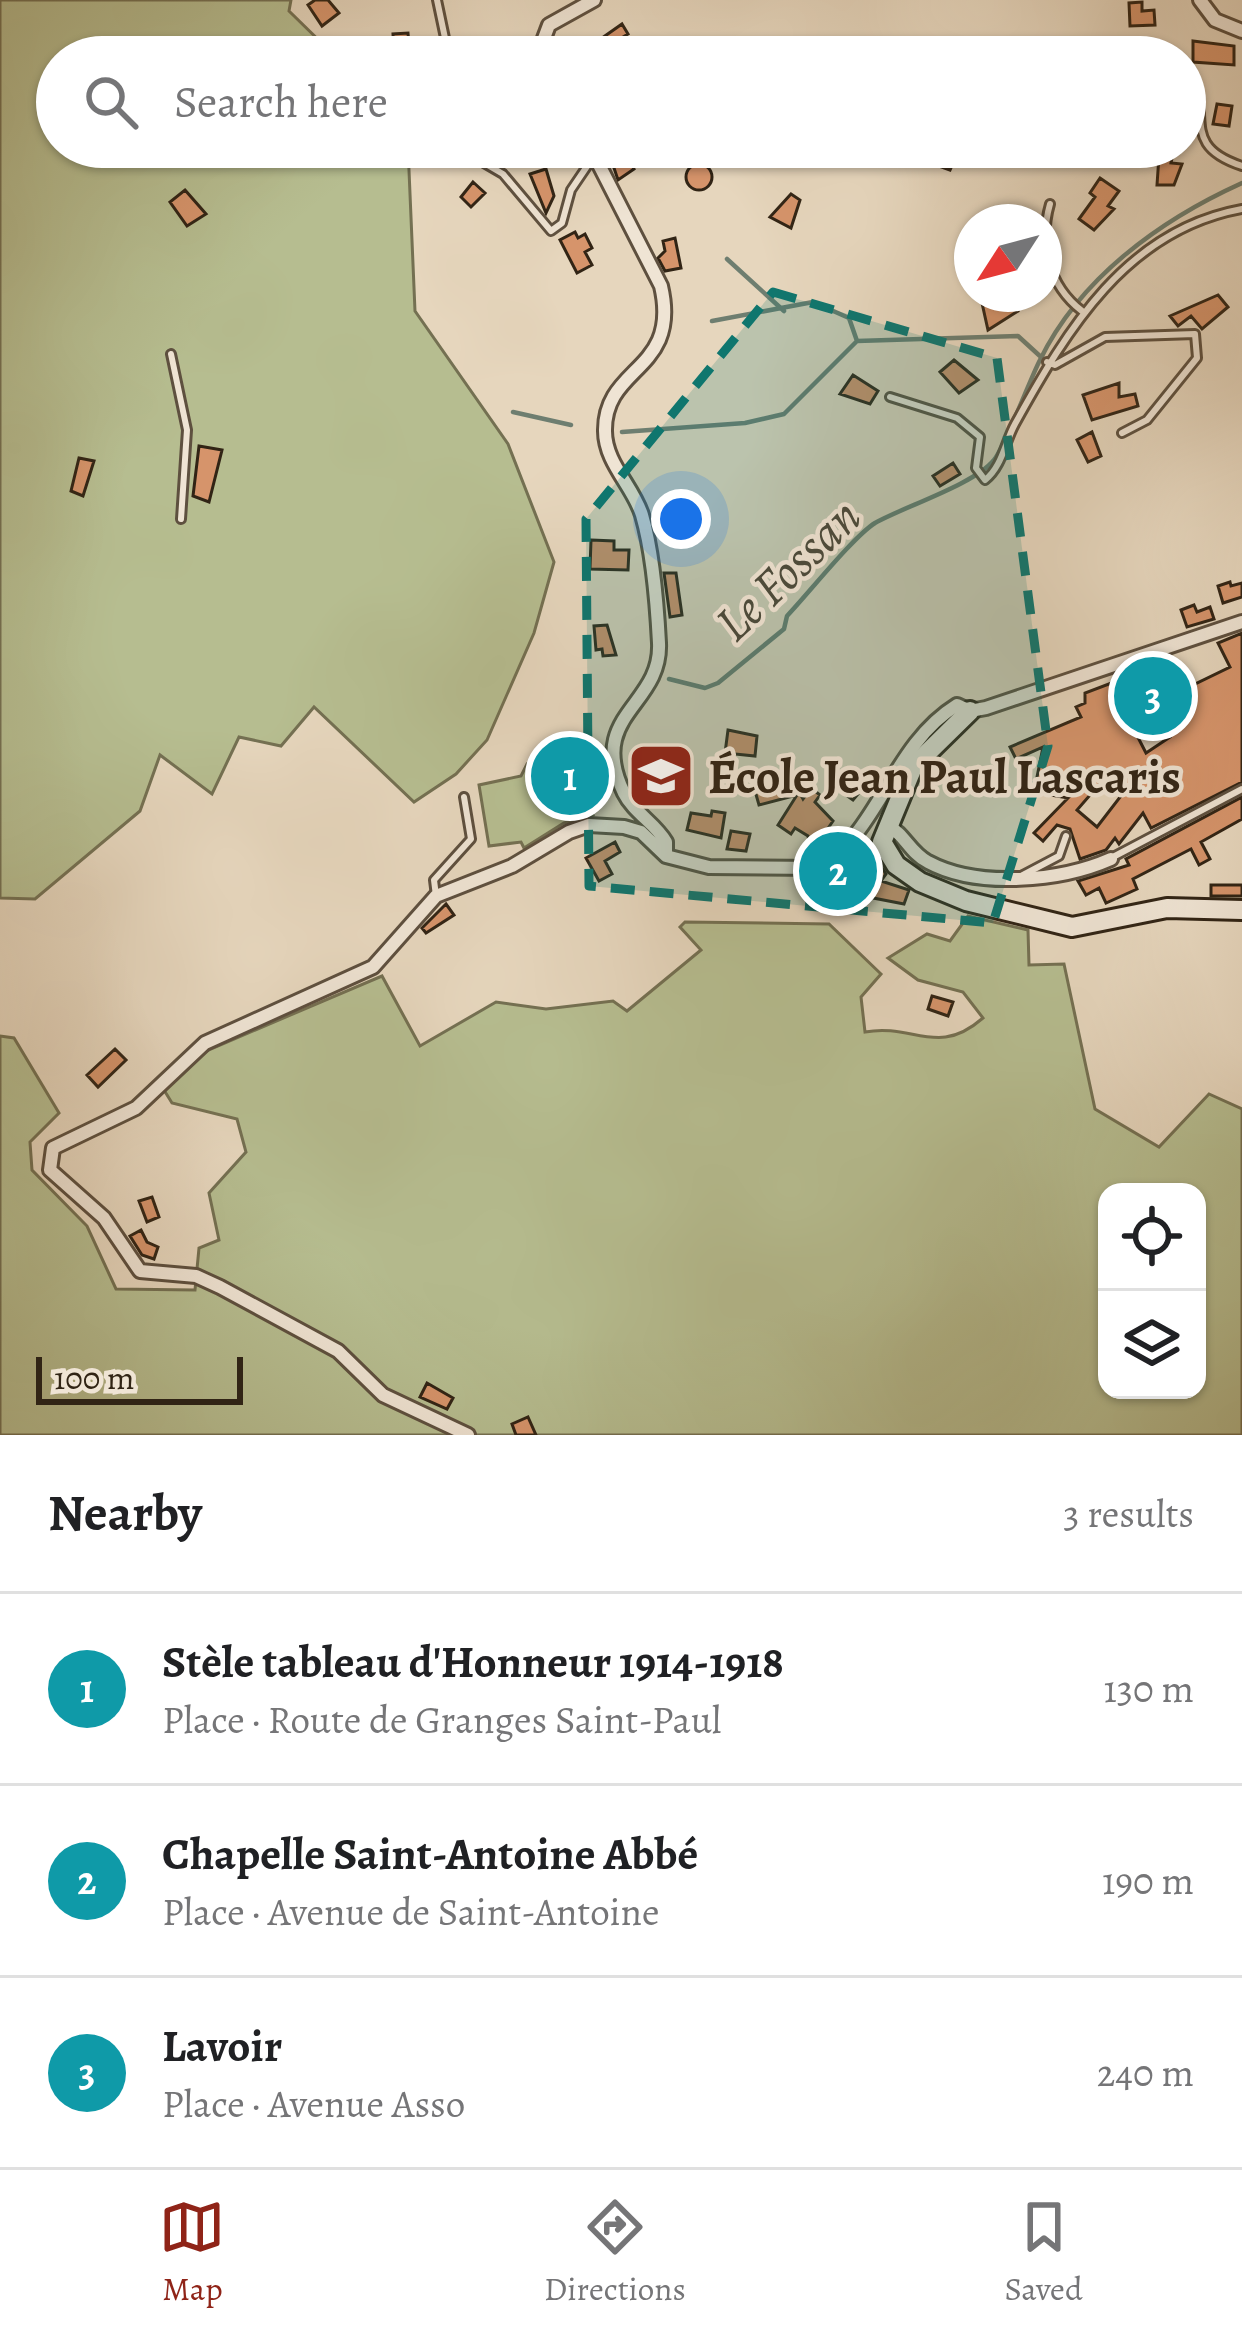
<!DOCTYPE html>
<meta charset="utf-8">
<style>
:root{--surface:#fff;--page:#f6f6f6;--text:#202124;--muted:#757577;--line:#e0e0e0;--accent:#8f2418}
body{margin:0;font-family:Alegreya,serif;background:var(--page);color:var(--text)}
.controls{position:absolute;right:36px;bottom:36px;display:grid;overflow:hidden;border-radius:24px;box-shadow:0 3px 9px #0004}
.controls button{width:108px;height:108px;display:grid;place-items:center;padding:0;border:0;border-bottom:3px solid var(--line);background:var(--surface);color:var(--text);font:60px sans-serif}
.compass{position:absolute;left:954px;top:204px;width:108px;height:108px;border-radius:50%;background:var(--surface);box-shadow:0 3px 9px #0004;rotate:234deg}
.scale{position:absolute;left:36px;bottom:30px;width:207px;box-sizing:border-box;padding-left:12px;border:6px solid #312415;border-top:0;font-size:33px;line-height:42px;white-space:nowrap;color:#312415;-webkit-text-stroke:9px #efe4d4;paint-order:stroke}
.you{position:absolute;left:681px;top:519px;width:42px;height:42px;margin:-30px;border:9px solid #fff;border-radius:50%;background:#1a73e8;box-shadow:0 0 0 18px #1a73e833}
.badge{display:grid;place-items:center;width:78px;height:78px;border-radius:50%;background:var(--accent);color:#fff;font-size:39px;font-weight:700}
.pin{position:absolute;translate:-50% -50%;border:6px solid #fff;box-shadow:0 3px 12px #0006}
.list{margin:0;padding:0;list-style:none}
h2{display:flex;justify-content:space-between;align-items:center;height:156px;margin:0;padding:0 48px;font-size:51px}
h2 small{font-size:39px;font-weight:400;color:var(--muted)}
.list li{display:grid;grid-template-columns:78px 1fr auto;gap:36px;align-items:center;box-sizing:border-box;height:192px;padding:0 48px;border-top:3px solid var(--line)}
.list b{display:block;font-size:45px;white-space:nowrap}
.list p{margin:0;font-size:39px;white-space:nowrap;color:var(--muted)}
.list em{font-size:39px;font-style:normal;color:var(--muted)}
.icon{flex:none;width:66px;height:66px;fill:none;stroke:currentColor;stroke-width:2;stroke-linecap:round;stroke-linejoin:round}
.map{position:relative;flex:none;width:1242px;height:1435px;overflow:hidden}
.search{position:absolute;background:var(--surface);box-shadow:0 3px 9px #0004;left:36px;right:36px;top:36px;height:132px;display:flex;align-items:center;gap:30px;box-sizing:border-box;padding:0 42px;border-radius:66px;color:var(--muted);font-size:45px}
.sheet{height:732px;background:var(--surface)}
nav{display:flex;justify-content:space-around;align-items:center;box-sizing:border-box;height:168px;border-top:3px solid var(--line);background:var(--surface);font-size:33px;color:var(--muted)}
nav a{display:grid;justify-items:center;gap:6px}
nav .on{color:var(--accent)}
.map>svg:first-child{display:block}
.green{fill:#b6bd90;stroke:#747052;stroke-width:3;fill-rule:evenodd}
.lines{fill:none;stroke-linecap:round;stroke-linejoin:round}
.stream{stroke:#6e7e70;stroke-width:4.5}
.building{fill:#d6946b;stroke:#312415;stroke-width:3;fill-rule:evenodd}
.lane-casing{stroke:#5e503f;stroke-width:12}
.street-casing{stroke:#5e503f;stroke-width:18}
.secondary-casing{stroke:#312415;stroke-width:24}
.lane{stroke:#efe4d4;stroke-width:6}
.street{stroke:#efe4d4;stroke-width:12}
.secondary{stroke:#efe4d4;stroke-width:18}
.marked{fill:#0f766e;fill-opacity:0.2;stroke:#0f766e;stroke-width:9;stroke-dasharray:24 15;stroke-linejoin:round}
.labels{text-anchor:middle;stroke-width:9;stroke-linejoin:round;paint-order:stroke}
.poi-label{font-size:48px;font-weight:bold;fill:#312415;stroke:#efe4d4;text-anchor:start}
.water-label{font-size:51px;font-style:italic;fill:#4a4a3b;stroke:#efe4d4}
</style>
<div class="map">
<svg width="1242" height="1435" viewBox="0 0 1242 1435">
<rect width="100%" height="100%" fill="#e6d6bd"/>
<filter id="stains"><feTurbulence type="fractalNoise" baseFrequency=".00167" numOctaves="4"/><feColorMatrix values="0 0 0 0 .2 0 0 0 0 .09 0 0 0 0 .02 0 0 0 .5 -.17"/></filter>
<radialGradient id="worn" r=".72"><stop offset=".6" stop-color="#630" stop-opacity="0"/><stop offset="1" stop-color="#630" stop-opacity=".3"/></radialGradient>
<!-- green -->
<path class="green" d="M 0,0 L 291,0 L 289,11 L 336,57 L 57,57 L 57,147 L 408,147 L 415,311 L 508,444 L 554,562 L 534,633 L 487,740 L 456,774 L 414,802 L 314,707 L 281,746 L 239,737 L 212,794 L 160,755 L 140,811 L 35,899 L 0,898 Z
M 527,764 L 564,776 L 575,769 L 593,815 L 564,823 L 524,848 L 521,842 L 489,846 L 479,785 L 521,776 Z
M 968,916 L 1028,930 L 1029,965 L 1064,964 L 1095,1109 L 1159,1147 L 1209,1094 L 1242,1109 L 1242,1435 L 0,1435 L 0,1036 L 14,1038 L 59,1113 L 30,1142 L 32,1170 L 87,1226 L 116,1289 L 195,1290 L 199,1248 L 219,1240 L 209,1193 L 246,1152 L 237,1119 L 172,1103 L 164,1090 L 206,1051 L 382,976 L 420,1046 L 496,1002 L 546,1009 L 613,1001 L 627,1011 L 701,950 L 680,927 L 685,922 L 829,924 L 881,974 L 861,997 L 865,1032 C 914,1023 937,1058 983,1018 L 963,992 L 918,980 L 888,958 L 927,934 L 950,941 ZM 1107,1192 L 1197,1192 L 1197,1390 L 1107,1390 Z"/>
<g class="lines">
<!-- stream -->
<path class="stream" d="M 727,259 L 784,311
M 712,321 L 813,302 L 849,318 L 857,341
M 513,412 L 571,425
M 622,432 L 745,423 L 784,414 L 857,341 L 1018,336 L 1041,357
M 669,679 L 705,688 L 718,683 L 784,629 L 787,616 C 808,594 853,537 875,523 C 903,507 975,484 994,460 C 1004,449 1030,379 1040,360 C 1080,278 1160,220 1242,183"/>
</g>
<!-- building -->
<path class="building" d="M 315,0 L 328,0 L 339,13 L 322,26 L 308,5 Z
M 1142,2 L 1142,11 L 1154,10 L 1155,25 L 1130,26 L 1129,3 Z
M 622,24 L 628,34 L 600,51 L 595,43 Z
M 408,33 L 410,57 L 394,57 L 393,34 Z
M 1193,41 L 1234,46 L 1234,65 L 1193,62 Z
M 786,43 L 793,57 L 756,57 Z
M 1217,104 L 1232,106 L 1229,126 L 1213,124 Z
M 607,147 L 622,147 L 634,169 L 618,180 Z
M 946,147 L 960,147 L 950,170 L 939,166 Z
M 1164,152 L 1173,153 L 1171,163 L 1182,164 L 1174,185 L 1157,185 L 1159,156 Z
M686 177a13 13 0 1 1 26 0a13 13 0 1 1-26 0Z
M 546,169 L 554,196 L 546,213 L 530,174 Z
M 1100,178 L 1119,191 L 1108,206 L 1114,209 L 1094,230 L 1079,219 L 1095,197 L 1090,193 Z
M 473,182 L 485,193 L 471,207 L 461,197 Z
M 185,190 L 206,214 L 187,226 L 170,202 Z
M 791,194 L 800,200 L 791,228 L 770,217 Z
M 575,232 L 578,238 L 585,234 L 592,248 L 585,252 L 592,265 L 577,273 L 560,240 Z
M 675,238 L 681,268 L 665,271 L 658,258 L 665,251 L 663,241 Z
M 980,294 L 1012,294 L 1018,311 L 988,330 Z
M 1218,295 L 1228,307 L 1202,329 L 1191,316 L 1178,326 L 1170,316 Z
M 954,360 L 978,380 L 959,393 L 940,372 Z
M 853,375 L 878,391 L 870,404 L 840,394 Z
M 1119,383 L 1119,397 L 1135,394 L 1138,406 L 1092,420 L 1083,395 Z
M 1092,432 L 1101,456 L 1088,462 L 1077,440 Z
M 199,446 L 222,450 L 209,502 L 193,496 Z
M 79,458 L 94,461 L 83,496 L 71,491 Z
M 953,463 L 960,474 L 940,486 L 933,476 Z
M 591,540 L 614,541 L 614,550 L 629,550 L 628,570 L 590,569 Z
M 664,573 L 676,573 L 682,615 L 670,617 Z
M 1230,582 L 1231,586 L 1242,583 L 1242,597 L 1223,603 L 1218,586 Z
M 1194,605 L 1197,612 L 1210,607 L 1214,619 L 1187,627 L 1181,610 Z
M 607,625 L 616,655 L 603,656 L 602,649 L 596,650 L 594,626 Z
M 1242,633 L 1242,782 L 1151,828 L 1143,813 L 1119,844 L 1115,838 L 1106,850 L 1080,859 L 1070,829 L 1057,825 L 1043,841 L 1034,833 L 1068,798 L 1034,792 L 1043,747 L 1016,759 L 1010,747 L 1081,717 L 1076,707 L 1085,703 L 1085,693 L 1122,679 L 1139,693 L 1151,687 L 1157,700 L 1129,720 L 1146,753 L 1170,737 L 1152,705 L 1230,667 L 1218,643 ZM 1110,772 L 1124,792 L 1097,827 L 1077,810 Z
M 728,730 L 757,736 L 755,756 L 725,753 Z
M 843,775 L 863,788 L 853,800 L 836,788 Z
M 793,781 L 803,799 L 811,788 L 820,795 L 815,802 L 833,821 L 811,853 L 808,836 L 795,828 L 791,834 L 778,825 L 797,795 L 759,805 L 755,791 L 771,786 L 773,792 Z
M 563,782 L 572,786 L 576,812 L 563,814 Z
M 1242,797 L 1242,819 L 1201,842 L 1210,859 L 1199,865 L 1191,849 L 1133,879 L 1137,889 L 1106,903 L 1099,888 L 1086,895 L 1078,881 L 1129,865 L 1126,859 Z
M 712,811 L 725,813 L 721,838 L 687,830 L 691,813 L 711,816 Z
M 731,831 L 750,834 L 746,851 L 727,849 Z
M 615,842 L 620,852 L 605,861 L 612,874 L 599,881 L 586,858 Z
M 856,849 L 881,866 L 886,874 L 881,881 L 909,890 L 904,904 L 863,896 L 830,872 L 842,868 Z
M 1211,885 L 1242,885 L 1242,896 L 1211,896 Z
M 446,904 L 454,915 L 426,933 L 422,928 Z
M 932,996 L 953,1002 L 948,1016 L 928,1009 Z
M 115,1049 L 126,1060 L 98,1087 L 87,1075 Z
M 152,1197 L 159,1217 L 147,1222 L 139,1201 Z
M 141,1230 L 147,1242 L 158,1247 L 154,1259 L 142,1255 L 130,1236 Z
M 427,1383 L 453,1398 L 447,1409 L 420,1397 Z
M 528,1417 L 536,1435 L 516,1435 L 512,1424 Z"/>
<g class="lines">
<defs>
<path id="lane" d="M 437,0 L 449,57
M 1110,57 L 1112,57
M 1185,74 C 1218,109 1175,144 1242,166
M 479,160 L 503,174 L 551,231 L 562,223 L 571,190 L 594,156
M 1050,204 C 1039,243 1048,285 1082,311
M 171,354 L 187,430 L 181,519
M 1047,362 L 1055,365 L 1105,337 L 1195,334 L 1197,358 L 1147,420 L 1122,433
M 890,397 L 957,418 L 980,437 L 976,468 L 985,480 C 1002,467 1005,442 1015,424 C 1067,330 1126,230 1242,209
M 1113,857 L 1242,789
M 1023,875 L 1059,856 L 1066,836
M 436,896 L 434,880 L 471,839 L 464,797"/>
<path id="street" d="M 1200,0 L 1215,20 L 1242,31
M 550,57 L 543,41 L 549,25 L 594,0
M 590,147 L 661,286 C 681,372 604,365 605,431 C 605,463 633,486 642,515 C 653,553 657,604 659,643 C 662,706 586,715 624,793 C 634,813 655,823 666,842 L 666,856
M 888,826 C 904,833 910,853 928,862 C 978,889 1061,881 1111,859
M 468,1435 L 383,1395 L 338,1351 L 220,1287 L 196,1276 L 140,1271 L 104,1218 L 50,1170 L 53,1148 L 136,1108 L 205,1043 L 373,967 L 436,896 L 512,866 L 569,832 L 589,825 L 624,827 L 641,832 L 666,856 L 709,867 L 818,868 C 880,832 891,746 957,705 L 970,711 L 986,708 L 1242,622"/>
<path id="secondary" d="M 970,711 L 913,767 L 882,842 L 896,865 L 920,882 L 966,901 L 1072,927 L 1167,908 L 1242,910"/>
</defs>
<!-- lane casing -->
<use href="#lane" class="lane-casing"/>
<!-- street casing -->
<use href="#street" class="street-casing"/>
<!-- secondary casing -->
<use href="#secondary" class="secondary-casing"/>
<!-- lane -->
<use href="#lane" class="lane"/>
<!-- street -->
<use href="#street" class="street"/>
<!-- secondary -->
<use href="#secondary" class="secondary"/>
</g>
<!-- marked area -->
<path class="marked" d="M 773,292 L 997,358 L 1048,746 L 993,923 L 589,886 L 586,519 Z"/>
<!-- icons -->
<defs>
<symbol id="school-square" viewBox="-11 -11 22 22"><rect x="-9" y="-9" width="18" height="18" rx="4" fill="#8f2418" stroke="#efe4d4"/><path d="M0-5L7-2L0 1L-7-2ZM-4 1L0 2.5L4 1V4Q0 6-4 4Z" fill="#fff"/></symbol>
</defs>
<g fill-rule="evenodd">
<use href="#school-square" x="623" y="738" width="76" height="76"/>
</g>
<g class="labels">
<!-- poi labels -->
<g class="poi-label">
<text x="708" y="793">École Jean Paul Lascaris</text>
</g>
<!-- water labels -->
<g class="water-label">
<text transform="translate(787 569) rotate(-44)" y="18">Le Fossan</text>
</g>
</g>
<rect width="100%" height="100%" filter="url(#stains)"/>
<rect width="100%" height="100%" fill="url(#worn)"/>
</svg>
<div class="controls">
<button><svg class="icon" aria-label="locate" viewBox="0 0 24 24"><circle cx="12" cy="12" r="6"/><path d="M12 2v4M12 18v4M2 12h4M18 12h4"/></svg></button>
<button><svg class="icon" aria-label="layers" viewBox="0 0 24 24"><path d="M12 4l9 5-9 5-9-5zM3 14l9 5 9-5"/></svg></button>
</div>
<svg class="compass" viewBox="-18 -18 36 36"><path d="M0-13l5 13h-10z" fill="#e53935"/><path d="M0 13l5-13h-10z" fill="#757577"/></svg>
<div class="scale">100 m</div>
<div class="you"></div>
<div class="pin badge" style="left:570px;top:776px;background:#0f9aa8">1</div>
<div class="pin badge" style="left:838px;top:871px;background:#0f9aa8">2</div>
<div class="pin badge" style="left:1153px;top:696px;background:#0f9aa8">3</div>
<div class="search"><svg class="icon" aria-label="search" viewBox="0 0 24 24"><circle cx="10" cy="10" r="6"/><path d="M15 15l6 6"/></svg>Search here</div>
</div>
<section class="sheet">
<h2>Nearby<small>3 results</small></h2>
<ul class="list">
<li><span class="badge" style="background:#0f9aa8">1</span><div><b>Stèle tableau d'Honneur 1914-1918</b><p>Place · Route de Granges Saint-Paul</p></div><em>130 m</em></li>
<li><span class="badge" style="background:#0f9aa8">2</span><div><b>Chapelle Saint-Antoine Abbé</b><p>Place · Avenue de Saint-Antoine</p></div><em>190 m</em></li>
<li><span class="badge" style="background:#0f9aa8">3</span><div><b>Lavoir</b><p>Place · Avenue Asso</p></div><em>240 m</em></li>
</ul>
</section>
<nav>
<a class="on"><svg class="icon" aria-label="map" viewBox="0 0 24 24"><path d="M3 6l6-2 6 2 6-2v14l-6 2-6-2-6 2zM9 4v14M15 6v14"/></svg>Map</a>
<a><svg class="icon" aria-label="directions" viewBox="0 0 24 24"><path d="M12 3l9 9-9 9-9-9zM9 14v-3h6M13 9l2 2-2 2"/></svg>Directions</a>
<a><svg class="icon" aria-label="saved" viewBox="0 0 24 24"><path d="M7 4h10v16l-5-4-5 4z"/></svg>Saved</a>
</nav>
